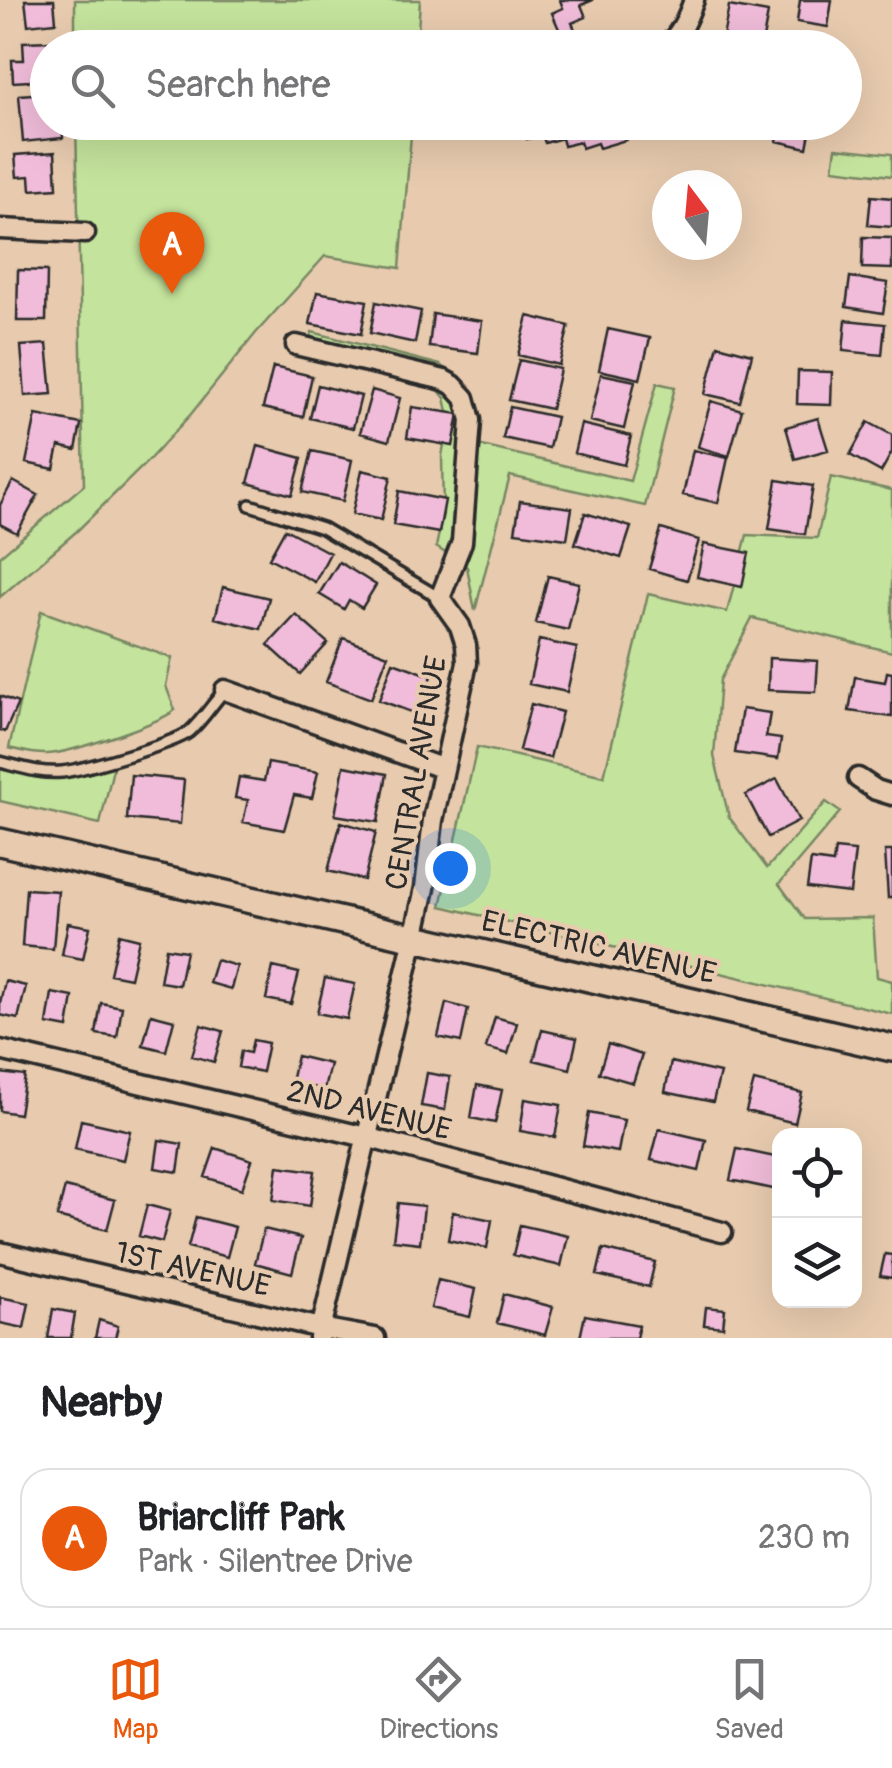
<!DOCTYPE html>
<meta charset="utf-8">
<style>
:root{--surface:#fff;--page:#f2f2f2;--text:#202124;--muted:#757577;--line:#e0e0e0;--accent:#ea580c}
body{margin:0;font-family:Pangolin,sans-serif;background:var(--page);color:var(--text)}
.controls{position:absolute;right:30px;bottom:30px;display:grid;overflow:hidden;border-radius:20px;box-shadow:0 10px 40px #0002}
.controls button{width:90px;height:90px;display:grid;place-items:center;padding:0;border:0;border-bottom:2px solid var(--line);background:var(--surface);color:var(--text);font:50px sans-serif}
.compass{position:absolute;left:652px;top:170px;width:90px;height:90px;border-radius:50%;background:var(--surface);box-shadow:0 10px 40px #0002;rotate:344deg}
.you{position:absolute;left:450px;top:868px;width:35px;height:35px;margin:-25px;border:8px solid #fff;border-radius:50%;background:#1a73e8;box-shadow:0 0 0 15px #1a73e833}
.badge{display:grid;place-items:center;width:65px;height:65px;border-radius:50%;background:var(--accent);color:#fff;font-size:32px;font-weight:700}
.pin{position:absolute;translate:-50% -82px;filter:drop-shadow(0 2px 5px #0008)}
.pin::after{content:'';position:absolute;top:52px;width:35px;height:30px;background:inherit;clip-path:polygon(0 0,100% 0,50% 100%)}
.list{margin:0;padding:0;list-style:none}
h2{display:flex;justify-content:space-between;align-items:center;height:130px;margin:0;padding:0 40px;font-size:42px}
h2 small{font-size:32px;font-weight:400;color:var(--muted)}
.list li{display:grid;grid-template-columns:65px 1fr auto;gap:30px;align-items:center;box-sizing:border-box;height:140px;margin:0 20px 20px;padding:0 20px;border:2px solid var(--line);border-radius:30px}
.list b{display:block;font-size:38px;white-space:nowrap}
.list p{margin:0;font-size:32px;white-space:nowrap;color:var(--muted)}
.list em{font-size:32px;font-style:normal;color:var(--muted)}
.icon{flex:none;width:55px;height:55px;fill:none;stroke:currentColor;stroke-width:2;stroke-linecap:round;stroke-linejoin:round}
.map{position:relative;flex:none;width:892px;height:1338px;overflow:hidden}
.search{position:absolute;background:var(--surface);box-shadow:0 10px 40px #0002;left:30px;right:30px;top:30px;height:110px;display:flex;align-items:center;gap:25px;box-sizing:border-box;padding:0 35px;border-radius:55px;color:var(--muted);font-size:38px}
.sheet{height:290px;background:var(--surface)}
nav{display:flex;justify-content:space-around;align-items:center;box-sizing:border-box;height:140px;border-top:2px solid var(--line);background:var(--surface);font-size:28px;color:var(--muted)}
nav a{display:grid;justify-items:center;gap:5px}
nav .on{color:var(--accent)}
.map>svg:first-child{display:block}
.green{fill:#c4e39c;stroke:#788764;stroke-width:2.5}
.building{fill:#f0bcd9;stroke:#2b2b2b;stroke-width:2.5}
.lines{fill:none;stroke-linecap:round;stroke-linejoin:round}
.lane-casing{stroke:#2b2b2b;stroke-width:16}
.street-casing{stroke:#2b2b2b;stroke-width:25}
.secondary-casing{stroke:#2b2b2b;stroke-width:32}
.lane{stroke:#e8cbaf;stroke-width:9}
.street{stroke:#e8cbaf;stroke-width:18}
.secondary{stroke:#e8cbaf;stroke-width:25}
.labels{text-anchor:middle;stroke-width:8;stroke-linejoin:round;paint-order:stroke}
.street-label{font-size:30px;fill:#2b2b2b;stroke:#e8cbaf}
</style>
<div class="map">
<svg width="892" height="1338" viewBox="0 0 892 1338">
<rect width="100%" height="100%" fill="#e8cbaf"/>
<filter id="ink" filterUnits="userSpaceOnUse"><feTurbulence type="fractalNoise" baseFrequency=".01" numOctaves="2"/><feDisplacementMap in="SourceGraphic" scale="20" xChannelSelector="R" yChannelSelector="G"/><feConvolveMatrix kernelMatrix="1 2 1 2 8 2 1 2 1" color-interpolation-filters="sRGB"/></filter>
<g filter="url(#ink)">
<!-- green -->
<path class="green" d="M 75,0 L 420,0 L 417,47 L 75,47 Z
M 76,123 L 412,123 L 400,268 L 325,256 L 256,333 L 191,414 L 147,462 L 77,531 L 0,597 L 0,556 L 84,485 Z
M 836,148 L 892,154 L 892,176 L 833,169 Z
M 312,332 L 440,365 L 460,381 L 465,442 L 630,481 L 657,383 L 675,387 L 645,506 L 510,476 L 475,611 L 467,567 L 436,547 L 443,514 L 442,456 L 449,416 L 445,398 L 435,386 L 306,352 Z
M 831,477 L 892,490 L 892,652 L 752,618 L 720,680 L 714,756 L 729,817 L 767,868 L 826,802 L 840,812 L 779,884 L 805,919 L 873,918 L 877,977 L 892,981 L 892,1014 L 441,906 L 477,747 L 604,776 L 648,594 L 727,612 L 747,535 L 817,538 Z
M 41,611 L 172,658 L 166,686 L 175,710 C 160,723 70,753 48,754 C 35,755 22,751 9,748 Z
M 117,752 L 100,824 L 0,801 L 0,764 L 33,772 L 69,768 Z"/>
<!-- building -->
<path class="building" d="M 25,0 L 54,0 L 56,22 L 28,25 Z
M 560,0 L 593,0 L 581,5 L 586,17 L 572,23 L 578,36 L 564,41 L 552,13 L 563,8 Z
M 800,0 L 832,0 L 828,27 L 797,22 Z
M 729,6 L 768,13 L 762,44 L 723,37 Z
M 52,41 L 52,48 L 48,48 L 48,80 L 13,82 L 12,60 L 24,60 L 23,42 Z
M 48,93 L 48,122 L 62,122 L 63,138 L 23,142 L 19,95 Z
M 488,122 L 621,122 L 626,140 L 599,148 L 597,143 L 582,148 L 580,142 L 564,146 L 562,138 L 545,143 L 542,135 L 527,139 L 524,130 L 507,135 L 504,123 L 489,127 Z
M 781,122 L 812,122 L 807,148 L 777,141 Z
M 55,152 L 57,188 L 31,190 L 30,176 L 17,177 L 15,155 Z
M 871,196 L 892,198 L 892,227 L 868,225 Z
M 863,237 L 892,238 L 892,269 L 862,268 Z
M 18,270 L 47,271 L 46,321 L 17,321 Z
M 850,277 L 888,283 L 883,313 L 846,307 Z
M 317,292 L 367,301 L 361,334 L 310,324 Z
M 376,302 L 421,311 L 415,343 L 370,333 Z
M 433,314 L 482,321 L 478,353 L 429,347 Z
M 528,316 L 569,326 L 559,365 L 518,355 Z
M 846,320 L 885,324 L 882,355 L 843,351 Z
M 608,329 L 650,338 L 640,379 L 599,370 Z
M 47,344 L 52,394 L 25,396 L 21,346 Z
M 718,345 L 752,354 L 740,402 L 705,394 Z
M 519,360 L 560,369 L 551,409 L 509,400 Z
M 273,367 L 312,376 L 303,417 L 263,408 Z
M 798,371 L 832,372 L 831,405 L 797,404 Z
M 601,374 L 635,381 L 624,429 L 590,421 Z
M 318,385 L 361,396 L 353,428 L 310,418 Z
M 372,390 L 400,398 L 389,441 L 360,433 Z
M 711,401 L 742,410 L 729,456 L 698,447 Z
M 412,407 L 459,414 L 453,446 L 407,438 Z
M 510,407 L 556,417 L 549,448 L 503,438 Z
M 36,415 L 81,424 L 76,450 L 59,446 L 54,469 L 26,463 Z
M 818,418 L 828,450 L 795,459 L 786,427 Z
M 868,422 L 892,435 L 892,452 L 881,472 L 850,455 Z
M 581,424 L 631,436 L 624,465 L 574,453 Z
M 258,446 L 302,458 L 292,495 L 248,483 Z
M 693,450 L 728,458 L 718,503 L 683,495 Z
M 312,451 L 352,460 L 343,501 L 302,492 Z
M 362,470 L 391,477 L 381,520 L 352,514 Z
M 777,480 L 813,486 L 805,534 L 769,529 Z
M 13,481 L 38,495 L 17,533 L 0,524 L 0,505 Z
M 399,491 L 445,500 L 439,533 L 393,525 Z
M 520,501 L 572,508 L 567,539 L 515,532 Z
M 585,513 L 631,527 L 621,558 L 575,544 Z
M 285,529 L 330,553 L 315,582 L 269,558 Z
M 661,529 L 699,540 L 687,580 L 649,569 Z
M 704,544 L 749,553 L 742,587 L 697,577 Z
M 339,562 L 376,585 L 362,608 L 349,600 L 344,609 L 319,594 Z
M 548,576 L 579,583 L 568,630 L 536,623 Z
M 223,587 L 269,598 L 261,629 L 215,618 Z
M 296,615 L 328,643 L 300,674 L 268,645 Z
M 343,638 L 388,655 L 371,699 L 326,682 Z
M 539,640 L 577,648 L 567,692 L 529,684 Z
M 769,658 L 818,661 L 816,692 L 768,690 Z
M 393,662 L 432,676 L 419,715 L 379,700 Z
M 887,672 L 892,673 L 892,717 L 849,711 L 855,677 L 885,682 Z
M 0,696 L 18,703 L 5,732 L 0,730 Z
M 531,704 L 562,712 L 550,758 L 519,750 Z
M 742,709 L 770,713 L 766,737 L 781,739 L 778,759 L 735,753 Z
M 268,763 L 318,772 L 312,798 L 294,795 L 284,830 L 243,822 L 248,800 L 235,798 L 239,777 L 264,781 Z
M 344,766 L 387,774 L 378,822 L 335,815 Z
M 131,775 L 184,780 L 180,824 L 127,819 Z
M 777,779 L 799,821 L 768,837 L 746,795 Z
M 341,822 L 376,832 L 364,880 L 328,871 Z
M 835,849 L 855,851 L 850,893 L 807,888 L 811,860 L 833,863 Z
M 885,851 L 892,851 L 892,898 L 888,898 Z
M 26,889 L 58,891 L 53,949 L 22,946 Z
M 68,923 L 90,927 L 83,959 L 62,955 Z
M 119,934 L 139,939 L 130,978 L 110,974 Z
M 166,948 L 186,951 L 179,985 L 160,982 Z
M 216,960 L 237,966 L 231,989 L 209,983 Z
M 273,967 L 299,973 L 291,1004 L 266,999 Z
M 325,978 L 355,984 L 347,1019 L 317,1013 Z
M 5,981 L 26,986 L 18,1019 L 0,1015 L 0,1003 Z
M 52,993 L 73,997 L 68,1028 L 47,1024 Z
M 101,1003 L 122,1007 L 117,1037 L 96,1034 Z
M 446,1003 L 468,1009 L 461,1042 L 438,1037 Z
M 151,1014 L 174,1020 L 166,1051 L 143,1045 Z
M 495,1017 L 517,1023 L 508,1054 L 486,1048 Z
M 201,1025 L 223,1031 L 214,1062 L 192,1056 Z
M 542,1030 L 577,1038 L 570,1069 L 534,1060 Z
M 253,1040 L 268,1043 L 262,1072 L 238,1067 L 241,1051 L 250,1053 Z
M 608,1044 L 642,1055 L 633,1083 L 599,1073 Z
M 297,1056 L 330,1064 L 324,1090 L 291,1082 Z
M 671,1062 L 720,1073 L 713,1102 L 665,1092 Z
M 0,1073 L 25,1076 L 19,1114 L 0,1111 Z
M 427,1073 L 450,1077 L 445,1110 L 421,1106 Z
M 754,1081 L 802,1093 L 795,1123 L 746,1111 Z
M 477,1085 L 502,1090 L 495,1123 L 471,1118 Z
M 525,1099 L 561,1105 L 555,1137 L 520,1131 Z
M 589,1113 L 624,1120 L 618,1152 L 583,1146 Z
M 81,1120 L 130,1131 L 123,1160 L 75,1149 Z
M 659,1129 L 706,1140 L 699,1171 L 651,1160 Z
M 159,1140 L 182,1144 L 178,1172 L 155,1168 Z
M 215,1148 L 252,1160 L 242,1189 L 205,1177 Z
M 737,1149 L 780,1158 L 778,1190 L 730,1180 Z
M 278,1166 L 315,1171 L 310,1206 L 273,1200 Z
M 65,1187 L 115,1200 L 107,1230 L 57,1217 Z
M 398,1203 L 424,1206 L 420,1243 L 393,1240 Z
M 147,1205 L 170,1211 L 162,1242 L 139,1236 Z
M 453,1212 L 492,1220 L 487,1248 L 448,1240 Z
M 196,1217 L 235,1227 L 227,1257 L 188,1247 Z
M 520,1225 L 568,1236 L 561,1266 L 513,1255 Z
M 264,1229 L 301,1238 L 292,1273 L 255,1263 Z
M 603,1249 L 655,1262 L 649,1287 L 597,1275 Z
M 885,1254 L 892,1255 L 892,1278 L 880,1276 Z
M 438,1280 L 476,1289 L 470,1317 L 431,1308 Z
M 504,1294 L 553,1307 L 545,1335 L 497,1323 Z
M 0,1297 L 29,1303 L 24,1328 L 0,1323 Z
M 706,1307 L 725,1309 L 723,1327 L 704,1325 Z
M 53,1309 L 75,1313 L 71,1338 L 48,1338 Z
M 585,1315 L 639,1325 L 636,1338 L 580,1338 Z
M 99,1320 L 118,1326 L 115,1338 L 95,1338 Z"/>
<g class="lines">
<defs>
<path id="lane" d="M 658,122 L 689,132
M 250,505 L 322,528 L 440,598
M 0,762 C 20,767 41,774 62,772 C 82,770 175,743 189,732 C 202,721 213,703 225,690"/>
<path id="street" d="M 665,48 C 680,35 687,19 694,0
M 0,229 L 85,233
M 296,345 L 444,380 L 453,385 L 465,398 L 471,420 L 462,542 L 440,598 L 460,626 L 466,645 L 467,663 L 433,820 L 425,888 L 414,938 L 319,1338
M 225,690 L 444,769
M 858,778 L 876,790 L 892,795
M 0,1050 L 366,1137 L 722,1232
M 0,1252 L 321,1328 L 375,1338"/>
<path id="secondary" d="M 0,842 L 892,1048"/>
</defs>
<!-- lane casing -->
<use href="#lane" class="lane-casing"/>
<!-- street casing -->
<use href="#street" class="street-casing"/>
<!-- secondary casing -->
<use href="#secondary" class="secondary-casing"/>
<!-- lane -->
<use href="#lane" class="lane"/>
<!-- street -->
<use href="#street" class="street"/>
<!-- secondary -->
<use href="#secondary" class="secondary"/>
</g>
</g>
<g class="labels">
<!-- street labels -->
<g class="street-label">
<text transform="translate(416 773) rotate(-80)" y="10">CENTRAL AVENUE</text>
<text transform="translate(599 947) rotate(13)" y="10">ELECTRIC AVENUE</text>
<text transform="translate(369 1110) rotate(14)" y="10">2ND AVENUE</text>
<text transform="translate(193 1269) rotate(13)" y="10">1ST AVENUE</text>
</g>
</g>
</svg>
<div class="controls">
<button><svg class="icon" aria-label="locate" viewBox="0 0 24 24"><circle cx="12" cy="12" r="6"/><path d="M12 2v4M12 18v4M2 12h4M18 12h4"/></svg></button>
<button><svg class="icon" aria-label="layers" viewBox="0 0 24 24"><path d="M12 4l9 5-9 5-9-5zM3 14l9 5 9-5"/></svg></button>
</div>
<svg class="compass" viewBox="-18 -18 36 36"><path d="M0-13l5 13h-10z" fill="#e53935"/><path d="M0 13l5-13h-10z" fill="#757577"/></svg>
<div class="you"></div>
<div class="pin badge" style="left:172px;top:294px">A</div>
<div class="search"><svg class="icon" aria-label="search" viewBox="0 0 24 24"><circle cx="10" cy="10" r="6"/><path d="M15 15l6 6"/></svg>Search here</div>
</div>
<section class="sheet">
<h2>Nearby<small></small></h2>
<ul class="list">
<li><span class="badge">A</span><div><b>Briarcliff Park</b><p>Park · Silentree Drive</p></div><em>230 m</em></li>
</ul>
</section>
<nav>
<a class="on"><svg class="icon" aria-label="map" viewBox="0 0 24 24"><path d="M3 6l6-2 6 2 6-2v14l-6 2-6-2-6 2zM9 4v14M15 6v14"/></svg>Map</a>
<a><svg class="icon" aria-label="directions" viewBox="0 0 24 24"><path d="M12 3l9 9-9 9-9-9zM9 14v-3h6M13 9l2 2-2 2"/></svg>Directions</a>
<a><svg class="icon" aria-label="saved" viewBox="0 0 24 24"><path d="M7 4h10v16l-5-4-5 4z"/></svg>Saved</a>
</nav>
